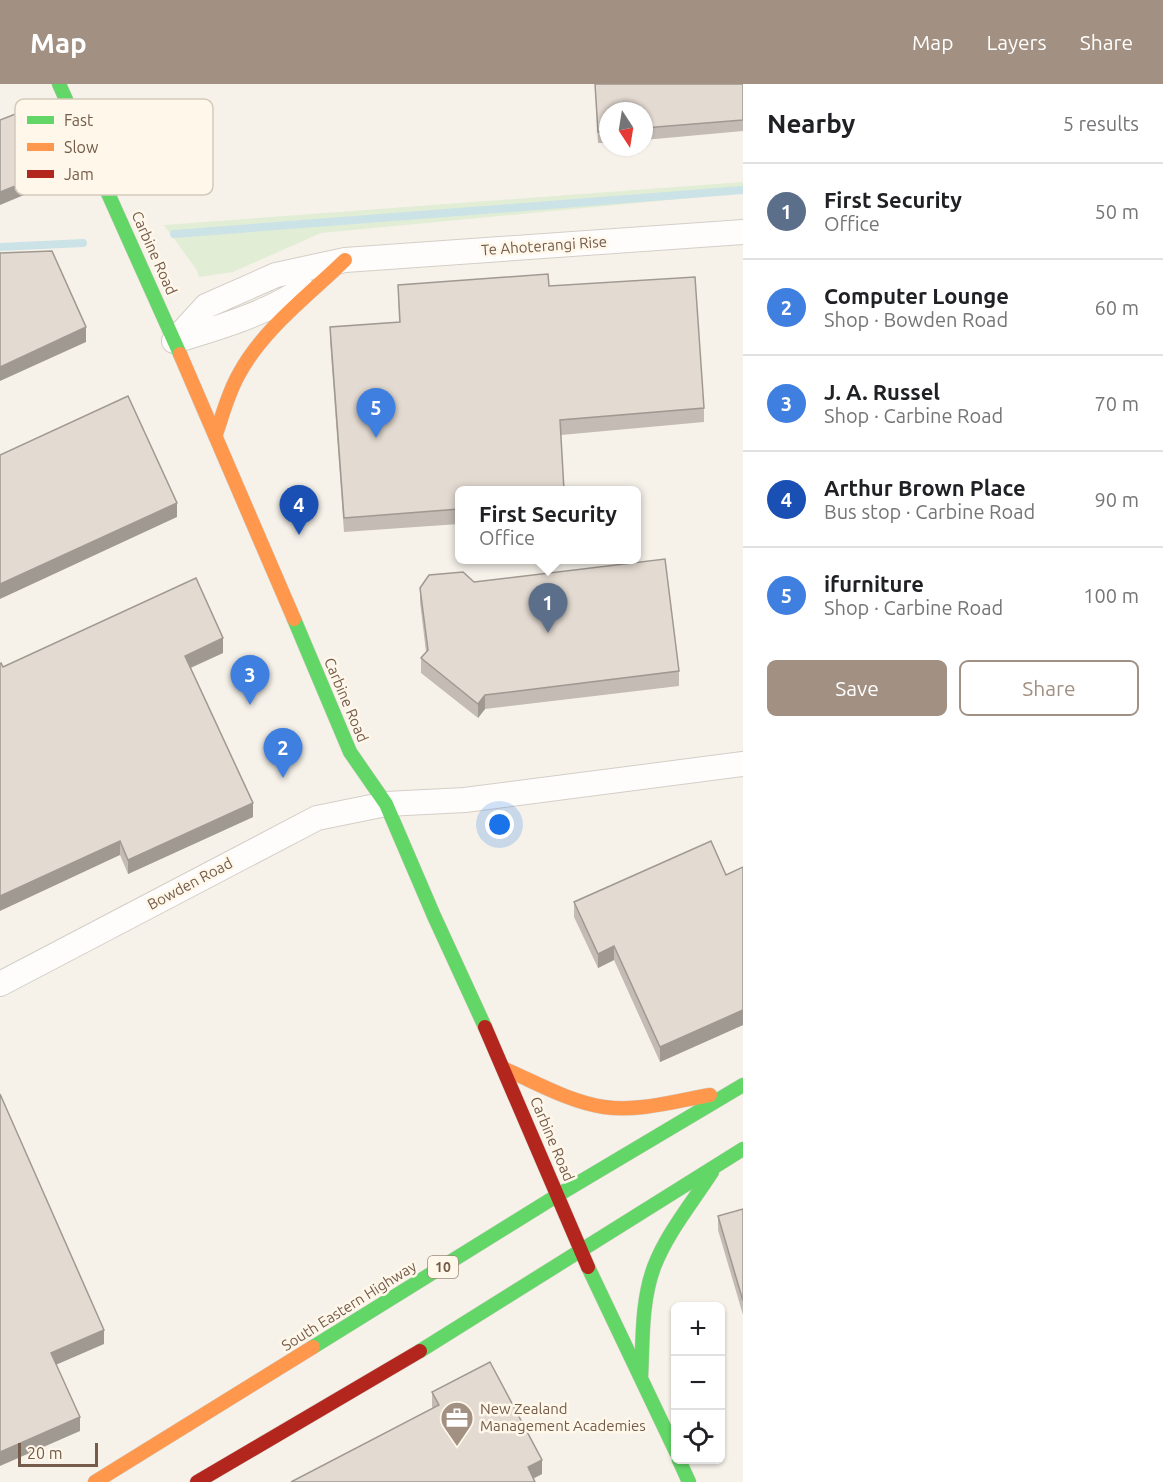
<!DOCTYPE html>
<meta charset="utf-8">
<style>
:root{--surface:#fff;--page:#f2f2f2;--text:#202124;--muted:#757577;--line:#e0e0e0;--accent:#a29082}
body{margin:0;font-family:Ubuntu,sans-serif;background:var(--page);color:var(--text)}
.controls{position:absolute;right:18px;bottom:18px;display:grid;overflow:hidden;border-radius:9px;box-shadow:0 2px 4px #0004}
.controls button{width:54px;height:54px;display:grid;place-items:center;padding:0;border:0;border-bottom:2px solid var(--line);background:var(--surface);color:var(--text);font:30px sans-serif}
.compass{position:absolute;left:599px;top:18px;width:54px;height:54px;border-radius:50%;background:var(--surface);box-shadow:0 2px 4px #0004;rotate:168deg}
.scale{position:absolute;left:18px;bottom:15px;width:80px;box-sizing:border-box;padding-left:6px;border:3px solid #745b4a;border-top:0;font-size:16px;line-height:21px;white-space:nowrap;color:#745b4a;-webkit-text-stroke:4px #fff8ea;paint-order:stroke}
.you{position:absolute;left:500px;top:741px;width:21px;height:21px;margin:-15px;border:4px solid #fff;border-radius:50%;background:#1a73e8;box-shadow:0 0 0 9px #1a73e833}
.badge{display:grid;place-items:center;width:39px;height:39px;border-radius:50%;background:var(--accent);color:#fff;font-size:20px;font-weight:700}
.pin{position:absolute;translate:-50% -50px;filter:drop-shadow(0 2px 3px #0008)}
.pin::after{content:'';position:absolute;top:32px;width:21px;height:18px;background:inherit;clip-path:polygon(0 0,100% 0,50% 100%)}
.popup{position:absolute;left:455px;top:402px;width:186px;height:78px;box-sizing:border-box;display:grid;place-content:center;border-radius:9px;background:var(--surface);filter:drop-shadow(0 2px 4px #0005);font-size:20px;white-space:nowrap;color:var(--muted)}
.popup b{font-size:22px;color:var(--text)}
.popup::after{content:'';position:absolute;left:50%;top:100%;margin-left:-12px;border:12px solid transparent;border-top-color:var(--surface)}
.list{margin:0;padding:0;list-style:none}
h2{display:flex;justify-content:space-between;align-items:center;height:78px;margin:0;padding:0 24px;font-size:26px}
h2 small{font-size:20px;font-weight:400;color:var(--muted)}
.list li{display:grid;grid-template-columns:39px 1fr auto;gap:18px;align-items:center;box-sizing:border-box;height:96px;padding:0 24px;border-top:2px solid var(--line)}
.list b{display:block;font-size:22px;white-space:nowrap}
.list p{margin:0;font-size:20px;white-space:nowrap;color:var(--muted)}
.list em{font-size:20px;font-style:normal;color:var(--muted)}
.actions{display:flex;gap:12px;padding:18px 24px}
.actions a{flex:1;padding:14px 0;border:2px solid var(--accent);border-radius:9px;text-align:center;font-size:21px;color:var(--accent)}
.actions .main{background:var(--accent);color:#fff}
.icon{flex:none;width:33px;height:33px;fill:none;stroke:currentColor;stroke-width:2;stroke-linecap:round;stroke-linejoin:round}
.map{position:relative;flex:none;width:743px;height:1398px;overflow:hidden}
header{display:flex;align-items:center;gap:36px;box-sizing:border-box;height:84px;padding:0 30px;background:var(--accent);color:#fff}
header strong{font-size:28px}
nav{display:flex;gap:33px;margin-inline-start:auto;font-size:21px}
main{display:flex}
aside{flex:1;background:var(--surface)}
.map>svg:first-child{display:block}
.green{fill:#e2edd5}
.lines{fill:none;stroke-linecap:round;stroke-linejoin:round}
.stream{stroke:#cbe3e6;stroke-width:8}
.street-casing{stroke:#d4cec7;stroke-width:26}
.fast-casing{stroke:#d5cec6;stroke-width:15}
.slow-casing{stroke:#d5cec6;stroke-width:15}
.jam-casing{stroke:#d5cec6;stroke-width:15}
.street{stroke:#fefdfc;stroke-width:24}
.fast{stroke:#63d668;stroke-width:14}
.slow{stroke:#ff974d;stroke-width:14}
.jam{stroke:#b3261e;stroke-width:14}
.wall{fill:#c3bbb4}
.shaded-wall{fill:#9f9992}
.building{fill:#e3dad1;stroke:#9f9992;stroke-width:1.5}
.labels{text-anchor:middle;stroke-width:5;stroke-linejoin:round;paint-order:stroke}
.shield{fill:#fff8ea;stroke:#9e8a7a;stroke-width:1.5}
.shield-label{font-size:14px;font-weight:bold;fill:#745b4a}
.street-label{font-size:15px;fill:#745b4a;stroke:#fff8ea}
.poi-label{font-size:15px;fill:#745b4a;stroke:#fff8ea;text-anchor:start}
.key{fill:#fff8ea;stroke:#d5c9ba;stroke-width:1.5}
.key-label{font-size:16px;fill:#745b4a}
</style>
<header>
<strong>Map</strong>
<nav><a>Map</a><a>Layers</a><a>Share</a></nav>
</header>
<main>
<div class="map">
<svg width="743" height="1398" viewBox="0 0 743 1398">
<rect width="100%" height="100%" fill="#f6f2ea"/>
<!-- green -->
<path class="green" d="M 743,98 L 743,109 L 321,149 L 233,188 L 199,193 L 196,185 L 164,141 Z"/>
<g class="lines">
<!-- stream -->
<path class="stream" d="M 174,150 L 743,106
M 0,163 L 83,159"/>
<defs>
<path id="street" d="M 174,257 L 206,222 L 276,191 L 345,176 L 743,148
M 174,257 C 218,244 265,230 303,205
M 0,900 L 317,734 L 386,720 L 465,716 L 743,680"/>
<path id="fast" d="M 59,0 L 180,270
M 294,535 L 350,668 L 386,720 L 434,832 L 485,943
M 588,1183 L 676,1368
M 313,1263 L 558,1111 L 743,1001
M 420,1267 L 743,1065
M 641,1294 C 643,1257 641,1218 654,1183 C 667,1149 692,1119 712,1088
M 679,1376 L 689,1398"/>
<path id="slow" d="M 180,270 L 294,535
M 216,350 C 223,330 228,309 239,290 C 263,245 309,211 345,176
M 505,985 C 537,999 570,1018 604,1023 C 639,1028 676,1017 710,1011
M 95,1398 L 313,1263"/>
<path id="jam" d="M 485,943 L 588,1183
M 197,1398 L 420,1267"/>
</defs>
<!-- street casing -->
<use href="#street" class="street-casing"/>
<!-- fast casing -->
<use href="#fast" class="fast-casing"/>
<!-- slow casing -->
<use href="#slow" class="slow-casing"/>
<!-- jam casing -->
<use href="#jam" class="jam-casing"/>
<!-- street -->
<use href="#street" class="street"/>
<!-- fast -->
<use href="#fast" class="fast"/>
<!-- slow -->
<use href="#slow" class="slow"/>
<!-- jam -->
<use href="#jam" class="jam"/>
</g>
<!-- wall -->
<path class="wall" d="M 595,0 L 743,0 L 743,47 L 644,56 L 644,27 L 608,27 L 608,59 L 598,59 Z
M 398,201 L 549,202 L 704,324 L 704,338 L 561,351 L 459,406 L 459,440 L 344,448 L 330,257 L 330,243 L 399,238 Z
M 474,498 L 679,587 L 679,602 L 485,625 L 478,634 L 421,589 L 421,574 L 426,568 L 420,518 L 420,504 Z
M 223,569 L 191,584 L 253,733 L 128,790 L 120,771 L 3,583 Z
M 743,783 L 743,941 L 660,978 L 614,876 L 598,884 L 574,833 L 574,818 L 726,791 Z
M 743,1125 L 743,1231 L 718,1146 L 718,1132 Z
M 432,1308 L 542,1390 L 533,1395 L 433,1324 L 432,1323 Z"/>
<!-- shaded-wall -->
<path class="shaded-wall" d="M 48,89 L 48,101 L 0,121 L 0,108 Z
M 86,243 L 86,258 L 0,297 L 0,283 Z
M 177,419 L 177,433 L 0,515 L 0,500 Z
M 223,554 L 223,569 L 185,586 L 185,572 Z
M 485,611 L 485,625 L 478,634 L 478,620 Z
M 253,719 L 253,733 L 128,790 L 128,776 Z
M 120,757 L 120,771 L 0,827 L 0,812 Z
M 614,862 L 614,876 L 598,884 L 598,870 Z
M 743,926 L 743,941 L 660,978 L 660,963 Z
M 104,1246 L 104,1260 L 51,1283 L 51,1269 Z
M 80,1333 L 80,1347 L 0,1382 L 0,1368 Z
M 542,1376 L 542,1390 L 528,1397 L 528,1383 Z"/>
<!-- building -->
<path class="building" d="M 595,0 L 743,0 L 743,36 L 644,44 L 644,27 L 608,27 L 608,47 L 598,48 Z
M 23,27 L 48,89 L 0,108 L 0,36 Z
M 52,167 L 86,243 L 0,283 L 0,169 Z
M 548,190 L 549,202 L 695,193 L 704,324 L 560,336 L 564,406 L 459,406 L 459,425 L 344,434 L 330,243 L 400,238 L 398,201 Z
M 128,312 L 177,419 L 0,500 L 0,371 Z
M 665,475 L 679,587 L 485,611 L 478,620 L 421,574 L 428,566 L 420,504 L 429,491 L 463,488 L 474,498 Z
M 196,494 L 223,554 L 185,572 L 253,719 L 128,776 L 120,757 L 0,812 L 0,580 L 1,579 L 3,583 Z
M 711,757 L 726,791 L 743,783 L 743,926 L 660,963 L 614,862 L 598,870 L 574,818 Z
M 0,1010 L 104,1246 L 51,1269 L 80,1333 L 0,1368 Z
M 743,1125 L 743,1217 L 718,1132 Z
M 490,1278 L 542,1376 L 528,1383 L 535,1398 L 291,1398 L 439,1321 L 432,1308 Z"/>
<!-- icons -->
<defs>
<symbol id="office-pin" viewBox="-11 -11 22 30"><path d="M0 17L-7.5 6A9.5 9.5 0 1 1 7.5 6Z" fill="#a29082" stroke="#fff8ea"/><path d="M-6-3h4V-5.5h4V-3h4V5H-6ZM-1-4.5V-3h2v-1.5ZM-6 0V1H6V0Z" fill="#fff"/></symbol>
</defs>
<g fill-rule="evenodd">
<use href="#office-pin" x="438" y="1315" width="38" height="52"/>
</g>
<g class="labels">
<!-- shield labels -->
<rect class="shield" x="428" y="1172" width="30" height="22" rx="4.5"/>
<g class="shield-label">
<text x="443" y="1188">10</text>
</g>
<!-- street labels -->
<g class="street-label">
<text transform="translate(544 162) rotate(-4)" y="5">Te Ahoterangi Rise</text>
<text transform="translate(154 169) rotate(66)" y="5">Carbine Road</text>
<text transform="translate(346 616) rotate(67)" y="5">Carbine Road</text>
<text transform="translate(190 800) rotate(-28)" y="5">Bowden Road</text>
<text transform="translate(552 1055) rotate(67)" y="5">Carbine Road</text>
<text transform="translate(349 1222) rotate(-32)" y="5">South Eastern Highway</text>
</g>
<!-- poi labels -->
<g class="poi-label">
<text x="480" y="1330">New Zealand<tspan x="480" dy="17">Management Academies</tspan></text>
</g>
</g>
<!-- legend -->
<rect x="15" y="15" width="198" height="96" rx="9" class="key"/>
<rect x="27" y="32" width="27" height="8" fill="#63d668"/>
<rect x="27" y="59" width="27" height="8" fill="#ff974d"/>
<rect x="27" y="86" width="27" height="8" fill="#b3261e"/>
<g class="key-label">
<text x="64" y="42">Fast</text>
<text x="64" y="69">Slow</text>
<text x="64" y="96">Jam</text>
</g>
</svg>
<div class="controls">
<button>+</button>
<button>−</button>
<button><svg class="icon" aria-label="locate" viewBox="0 0 24 24"><circle cx="12" cy="12" r="6"/><path d="M12 2v4M12 18v4M2 12h4M18 12h4"/></svg></button>
</div>
<svg class="compass" viewBox="-18 -18 36 36"><path d="M0-13l5 13h-10z" fill="#e53935"/><path d="M0 13l5-13h-10z" fill="#757577"/></svg>
<div class="scale">20 m</div>
<div class="you"></div>
<div class="pin badge" style="left:548px;top:549px;background:#5c6f8a">1</div>
<div class="popup"><b>First Security</b>Office</div>
<div class="pin badge" style="left:283px;top:694px;background:#3f7fe0">2</div>
<div class="pin badge" style="left:250px;top:621px;background:#3f7fe0">3</div>
<div class="pin badge" style="left:299px;top:451px;background:#1a4fb4">4</div>
<div class="pin badge" style="left:376px;top:354px;background:#3f7fe0">5</div>
</div>
<aside>
<h2>Nearby<small>5 results</small></h2>
<ul class="list">
<li><span class="badge" style="background:#5c6f8a">1</span><div><b>First Security</b><p>Office</p></div><em>50 m</em></li>
<li><span class="badge" style="background:#3f7fe0">2</span><div><b>Computer Lounge</b><p>Shop · Bowden Road</p></div><em>60 m</em></li>
<li><span class="badge" style="background:#3f7fe0">3</span><div><b>J. A. Russel</b><p>Shop · Carbine Road</p></div><em>70 m</em></li>
<li><span class="badge" style="background:#1a4fb4">4</span><div><b>Arthur Brown Place</b><p>Bus stop · Carbine Road</p></div><em>90 m</em></li>
<li><span class="badge" style="background:#3f7fe0">5</span><div><b>ifurniture</b><p>Shop · Carbine Road</p></div><em>100 m</em></li>
</ul>
<div class="actions"><a class="main">Save</a><a>Share</a></div>
</aside>
</main>
